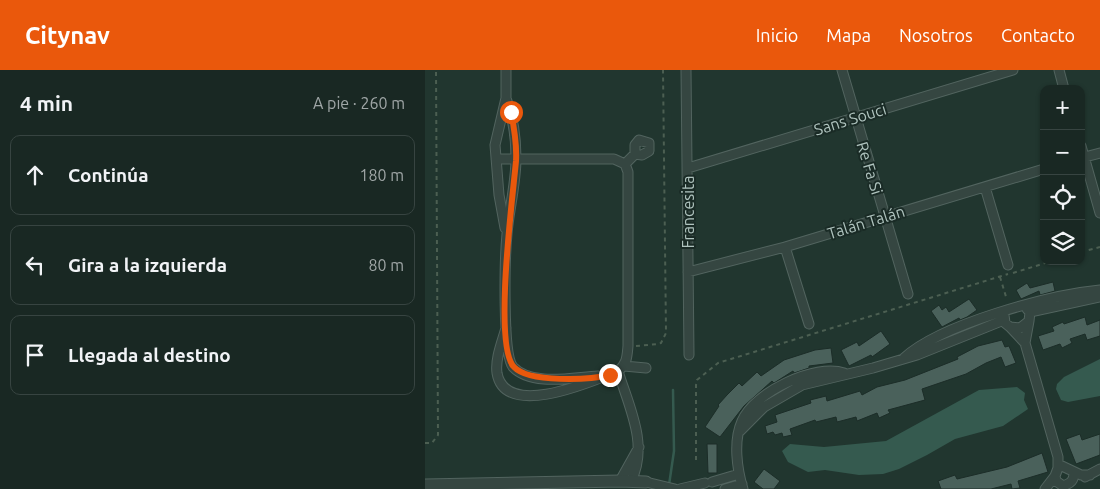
<!DOCTYPE html>
<html lang="es">
<meta charset="utf-8">
<style>
:root{--surface:#192823;--page:#22302b;--text:#f1f3f6;--muted:#9fa6a6;--line:#374441;--accent:#ea580c}
body{margin:0;font-family:Ubuntu,sans-serif;background:var(--page);color:var(--text)}
.controls{position:absolute;right:15px;top:15px;display:grid;overflow:hidden;border-radius:10px;box-shadow:0 1px 4px #0004}
.controls button{width:45px;height:45px;display:grid;place-items:center;padding:0;border:0;border-bottom:1px solid var(--line);background:var(--surface);color:var(--text);font:25px sans-serif}
.stop{position:absolute;width:15px;height:15px;margin:-11px;border:4px solid #ea580c;border-radius:50%;background:#fff}
.stop.end{background:#ea580c;border-color:#fff;box-shadow:0 1px 5px #0008}
.list{margin:0;padding:0;list-style:none}
h2{display:flex;justify-content:space-between;align-items:center;height:65px;margin:0;padding:0 20px;font-size:21px}
h2 small{font-size:16px;font-weight:400;color:var(--muted)}
.list li{display:grid;grid-template-columns:32px 1fr auto;gap:15px;align-items:center;box-sizing:border-box;height:80px;margin:0 10px 10px;padding:0 10px;border:1px solid var(--line);border-radius:10px}
.list b{display:block;font-size:19px;white-space:nowrap}
.list em{font-size:16px;font-style:normal;color:var(--muted)}
.icon{flex:none;width:28px;height:28px;fill:none;stroke:currentColor;stroke-width:2;stroke-linecap:round;stroke-linejoin:round}
.map{position:relative;flex:none;width:675px;height:419px;overflow:hidden}
header{display:flex;align-items:center;gap:30px;box-sizing:border-box;height:70px;padding:0 25px;background:var(--accent);color:#fff}
header strong{font-size:24px}
nav{display:flex;gap:28px;margin-inline-start:auto;font-size:18px}
main{display:flex}
aside{flex:1;background:var(--surface)}
.map>svg:first-child{display:block}
.water{fill:#355a4f}
.lines{fill:none;stroke-linecap:round;stroke-linejoin:round}
.stream{stroke:#355a4f;stroke-width:2.5}
.building{fill:#4a615b;stroke:#1c2d28}
.minor-casing{stroke:#52645f;stroke-width:11}
.tertiary-casing{stroke:#52645f;stroke-width:13}
.path{stroke:#4c5f52;stroke-width:2;stroke-dasharray:4 4;stroke-linecap:butt}
.minor{stroke:#354641;stroke-width:9}
.tertiary{stroke:#354641;stroke-width:11}
.route{stroke:#ea580c;stroke-width:6}
.labels{text-anchor:middle;stroke-width:4;stroke-linejoin:round;paint-order:stroke}
.street-label{font-size:16px;fill:#afc3be;stroke:#1a2b26}
</style>
<header>
<strong>Citynav</strong>
<nav><a>Inicio</a><a>Mapa</a><a>Nosotros</a><a>Contacto</a></nav>
</header>
<main>
<aside>
<h2>4 min<small>A pie · 260 m</small></h2>
<ul class="list">
<li><svg class="icon" aria-label="ahead" viewBox="0 0 24 24"><path d="M12 20V5M6 11l6-6 6 6"/></svg><div><b>Continúa</b></div><em>180 m</em></li>
<li><svg class="icon" aria-label="left" viewBox="0 0 24 24"><path d="M17 20v-9H6M10 6l-5 5 5 5"/></svg><div><b>Gira a la izquierda</b></div><em>80 m</em></li>
<li><svg class="icon" aria-label="arrive" viewBox="0 0 24 24"><path d="M6 21V4h12l-3 4 3 4H6"/></svg><div><b>Llegada al destino</b></div></li>
</ul>
</aside>
<div class="map">
<svg width="675" height="419" viewBox="0 0 675 419">
<rect width="100%" height="100%" fill="#21362f"/>
<!-- water -->
<path class="water" d="M 675,289 L 675,326 L 643,332 L 636,330 L 631,319 L 632,314 L 639,307 Z
M 592,317 L 600,323 L 599,330 L 603,339 L 578,356 L 530,369 L 502,385 L 474,399 L 458,404 L 434,405 L 400,400 L 383,402 L 363,392 L 357,381 L 365,374 L 399,377 L 461,371 L 554,320 Z"/>
<g class="lines">
<!-- stream -->
<path class="stream" d="M 244,415 L 249,381 L 248,320"/>
</g>
<!-- building -->
<path class="building" d="M 628,212 L 630,221 L 615,225 L 614,221 L 596,229 L 591,220 L 602,213 L 605,218 Z
M 544,229 L 552,240 L 542,247 L 535,250 L 534,248 L 517,257 L 506,241 L 514,235 L 517,240 L 521,237 L 524,242 Z
M 660,247 L 662,255 L 675,250 L 675,266 L 662,270 L 660,264 L 645,269 L 647,273 L 637,278 L 635,274 L 618,280 L 613,266 L 629,261 L 627,257 L 638,252 L 639,254 Z
M 456,261 L 465,274 L 447,287 L 446,285 L 424,296 L 416,280 L 432,272 L 434,276 Z
M 577,270 L 580,277 L 584,276 L 591,293 L 580,297 L 576,287 L 561,293 L 541,304 L 497,319 L 500,330 L 463,340 L 465,343 L 454,348 L 452,343 L 432,351 L 431,347 L 412,352 L 411,347 L 391,352 L 390,350 L 365,359 L 367,365 L 358,367 L 357,363 L 350,365 L 348,362 L 342,364 L 340,356 L 352,352 L 350,345 L 386,333 L 385,330 L 401,326 L 402,331 L 435,321 L 437,325 L 452,317 L 480,310 L 533,289 L 532,287 L 553,276 Z
M 406,278 L 408,293 L 384,296 L 384,298 L 369,303 L 368,301 L 349,313 L 347,311 L 319,336 L 295,367 L 280,357 L 294,336 L 293,335 L 302,325 L 314,313 L 317,316 L 332,302 L 336,306 L 359,290 L 390,280 Z
M 655,364 L 657,370 L 675,364 L 675,385 L 651,394 L 641,369 Z
M 282,374 L 292,374 L 292,403 L 283,403 Z
M 617,383 L 623,402 L 593,411 L 595,418 L 587,419 L 586,414 L 566,419 L 516,419 L 513,411 L 530,405 L 532,409 L 582,397 Z
M 339,399 L 355,411 L 349,419 L 338,419 L 329,412 Z"/>
<g class="lines">
<defs>
<path id="minor" d="M 261,0 L 264,285
M 417,0 L 483,224
M 634,0 L 639,19
M 81,28 C 88,47 91,68 91,88 C 91,114 84,139 82,164 C 80,185 77,284 88,297 C 107,317 149,307 173,306
M 656,76 L 675,143
M 656,88 L 675,83
M 71,89 L 189,89 L 200,94
M 263,98 L 588,0
M 560,117 L 583,195
M 80,158 L 74,125 L 70,75 L 81,28 L 81,0
M 360,177 L 384,254
M 263,202 L 360,177 L 619,99
M 605,242 L 675,227
M 579,245 L 580,253 L 585,257 L 595,258 L 604,251 L 605,242 L 602,239
M 585,257 L 600,273 L 604,251
M 81,258 C 77,272 70,289 72,303 C 80,350 168,311 193,301 C 202,294 202,287 203,276 L 203,102 L 200,94 L 210,84 L 217,85 L 224,81 L 224,73 L 214,70 L 210,75 L 210,84
M 600,273 L 633,387 L 633,398
M 479,288 C 516,254 624,225 675,220
M 199,296 L 221,298
M 193,301 C 204,337 224,375 206,411
M 315,361 L 339,337 L 377,315 L 448,298 L 492,285 L 579,250
M 649,402 C 649,411 646,413 638,416 L 631,411 L 630,406 L 633,398 L 637,396 L 656,405 L 665,405
M 660,407 L 675,399
M 195,411 L 214,377
M 221,412 L 250,419
M 287,412 L 314,404
M 255,419 L 280,413
M 300,419 L 317,414
M 318,419 C 312,399 308,371 317,351 C 329,322 391,293 419,303
M 620,419 L 630,406"/>
<path id="tertiary" d="M 0,415 L 195,411 L 221,412"/>
</defs>
<!-- minor casing -->
<use href="#minor" class="minor-casing"/>
<!-- tertiary casing -->
<use href="#tertiary" class="tertiary-casing"/>
<!-- path -->
<path class="path" d="M 656,182 L 675,177
M 588,203 L 627,191
M 575,207 L 582,230
M 211,276 L 233,274 L 236,273 L 241,263 L 238,0
M 0,373 L 7,373 L 13,365 L 11,0
M 271,390 L 271,315 L 272,310 L 293,293 L 583,204"/>
<!-- minor -->
<use href="#minor" class="minor"/>
<!-- tertiary -->
<use href="#tertiary" class="tertiary"/>
</g>
<g class="lines">
<!-- route -->
<path class="route" d="M 86,42 C 89,57 92,75 91,91 C 88,125 68,276 89,297 C 104,313 164,310 185,305"/>
</g>
<g class="labels">
<!-- street labels -->
<g class="street-label">
<text transform="translate(425 49) rotate(-17)" y="6">Sans Souci</text>
<text transform="translate(445 98) rotate(73)" y="6">Re Fa Si</text>
<text transform="translate(263 142) rotate(-90)" y="6">Francesita</text>
<text transform="translate(441 152) rotate(-17)" y="6">Talán Talán</text>
</g>
</g>
</svg>
<div class="controls">
<button>+</button>
<button>−</button>
<button><svg class="icon" aria-label="locate" viewBox="0 0 24 24"><circle cx="12" cy="12" r="6"/><path d="M12 2v4M12 18v4M2 12h4M18 12h4"/></svg></button>
<button><svg class="icon" aria-label="layers" viewBox="0 0 24 24"><path d="M12 4l9 5-9 5-9-5zM3 14l9 5 9-5"/></svg></button>
</div>
<div class="stop" style="left:86px;top:42px"></div>
<div class="stop end" style="left:185px;top:305px"></div>
</div>
</main>
